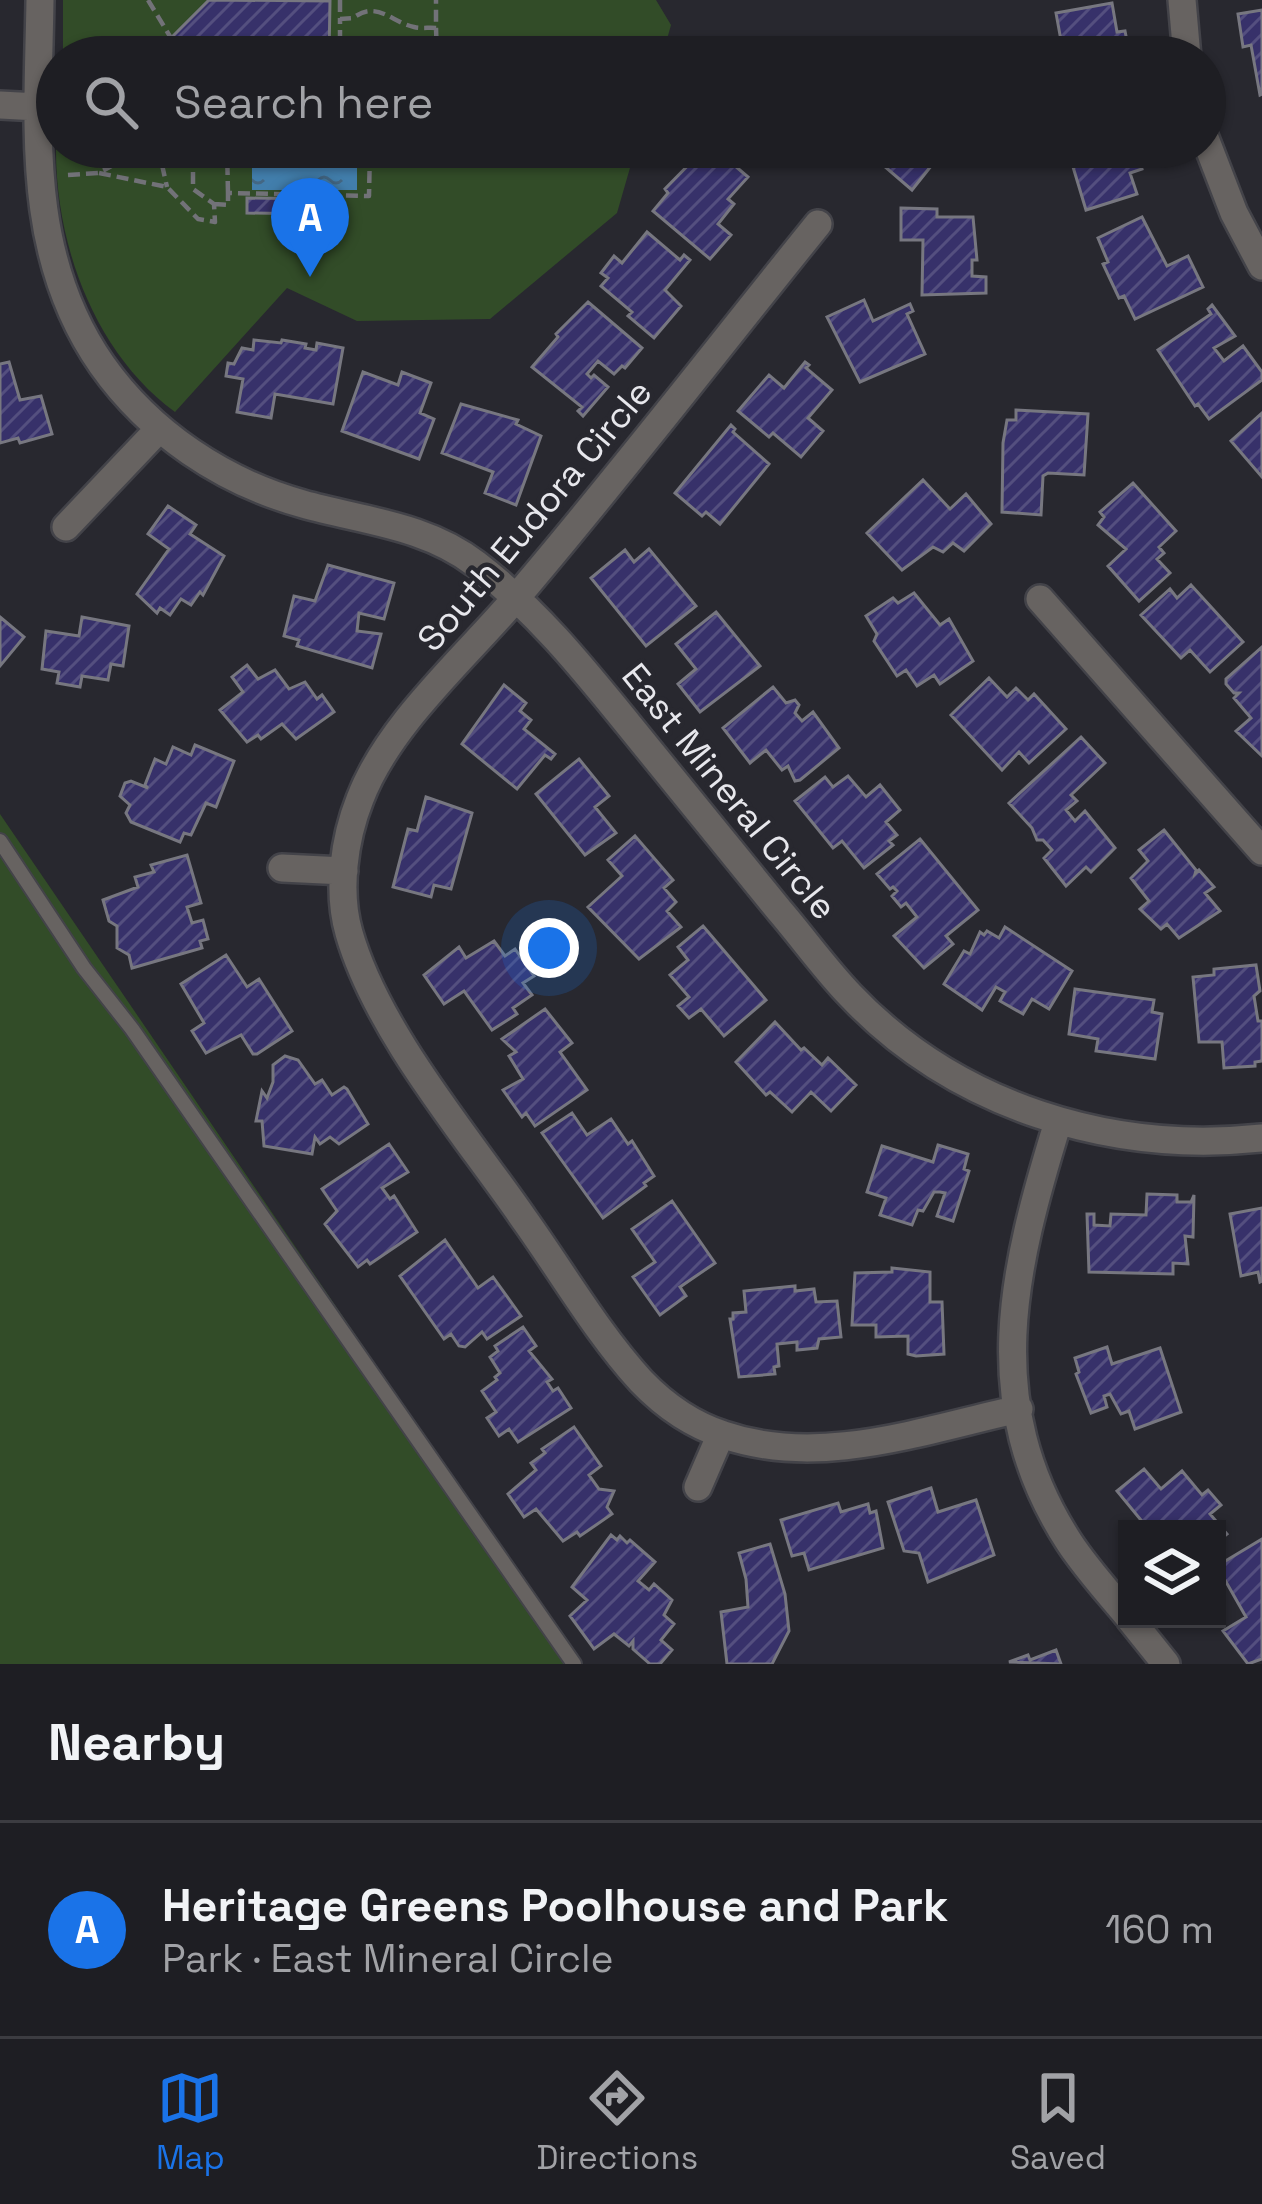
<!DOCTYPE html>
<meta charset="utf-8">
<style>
:root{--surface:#1e1e23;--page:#26272b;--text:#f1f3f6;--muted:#a1a2a6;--line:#3c3c41;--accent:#1a73e8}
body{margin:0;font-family:"Space Grotesk",sans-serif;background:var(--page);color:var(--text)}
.controls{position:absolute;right:36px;bottom:36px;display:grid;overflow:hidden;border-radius:0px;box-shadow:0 3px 9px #0004}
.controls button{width:108px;height:108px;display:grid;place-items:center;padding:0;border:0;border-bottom:3px solid var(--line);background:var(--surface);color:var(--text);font:60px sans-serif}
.you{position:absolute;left:549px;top:948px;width:42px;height:42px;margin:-30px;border:9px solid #fff;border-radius:50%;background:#1a73e8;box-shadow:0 0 0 18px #1a73e833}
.badge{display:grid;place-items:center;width:78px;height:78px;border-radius:50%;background:var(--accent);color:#fff;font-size:39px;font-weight:700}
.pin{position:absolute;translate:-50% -99px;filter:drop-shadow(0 3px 6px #0008)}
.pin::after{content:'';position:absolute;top:63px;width:42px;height:36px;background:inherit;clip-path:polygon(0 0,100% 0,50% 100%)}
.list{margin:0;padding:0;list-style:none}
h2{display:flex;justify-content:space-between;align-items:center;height:156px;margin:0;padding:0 48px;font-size:51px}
h2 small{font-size:39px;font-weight:400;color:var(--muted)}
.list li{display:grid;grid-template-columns:78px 1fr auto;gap:36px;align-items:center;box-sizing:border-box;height:216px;padding:0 48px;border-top:3px solid var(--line)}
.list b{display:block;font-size:45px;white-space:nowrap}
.list p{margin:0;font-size:39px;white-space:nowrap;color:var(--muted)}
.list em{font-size:39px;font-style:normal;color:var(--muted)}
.icon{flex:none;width:66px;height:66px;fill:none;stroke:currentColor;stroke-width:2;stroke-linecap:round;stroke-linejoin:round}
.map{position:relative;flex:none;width:1262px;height:1664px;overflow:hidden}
.search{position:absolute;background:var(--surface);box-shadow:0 3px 9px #0004;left:36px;right:36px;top:36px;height:132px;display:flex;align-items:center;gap:30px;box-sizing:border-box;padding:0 42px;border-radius:66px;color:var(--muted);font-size:45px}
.sheet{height:372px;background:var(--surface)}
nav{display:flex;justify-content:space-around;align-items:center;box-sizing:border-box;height:168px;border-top:3px solid var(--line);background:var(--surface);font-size:33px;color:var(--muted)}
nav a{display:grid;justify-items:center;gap:6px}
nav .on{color:var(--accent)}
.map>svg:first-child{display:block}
.green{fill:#324c28}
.water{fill:url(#water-ripples)}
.building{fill:url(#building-hatch);stroke:#777780;stroke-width:3}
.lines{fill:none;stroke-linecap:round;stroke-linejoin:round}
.service-casing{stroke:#434349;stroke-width:18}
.minor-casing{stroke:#434349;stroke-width:32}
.path{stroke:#727278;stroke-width:4.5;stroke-dasharray:12 6;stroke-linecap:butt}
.service{stroke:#676361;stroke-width:14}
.minor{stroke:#676361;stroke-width:27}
.labels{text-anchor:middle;stroke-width:9;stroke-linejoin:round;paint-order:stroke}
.street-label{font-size:36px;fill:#e7e7ec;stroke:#28282f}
</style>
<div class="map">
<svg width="1262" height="1664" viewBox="0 0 1262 1664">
<defs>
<pattern id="water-ripples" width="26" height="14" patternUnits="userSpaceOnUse" patternTransform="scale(3)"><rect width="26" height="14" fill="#427eac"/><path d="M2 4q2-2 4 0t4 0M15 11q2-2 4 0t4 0" fill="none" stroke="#436784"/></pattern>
<pattern id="building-hatch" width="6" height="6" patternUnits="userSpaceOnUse" patternTransform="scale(3)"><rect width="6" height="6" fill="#37316a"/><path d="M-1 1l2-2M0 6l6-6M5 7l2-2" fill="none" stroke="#544f7f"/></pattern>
</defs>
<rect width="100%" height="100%" fill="#28282f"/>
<!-- green -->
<path class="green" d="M 63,0 L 656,0 L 671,25 L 662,57 L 63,57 Z
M 57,124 L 57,147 L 636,147 L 617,213 L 490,319 L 357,321 L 287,288 L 175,412 C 89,349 49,228 57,124 Z
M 0,814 L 580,1664 L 0,1664 Z"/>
<!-- water -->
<path class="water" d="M 252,147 L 310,147 L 311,160 L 357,160 L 357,190 L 252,190 Z"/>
<!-- building -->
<path class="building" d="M 209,0 L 330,1 L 329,56 L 264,57 L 264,40 L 224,40 L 204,57 L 175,57 L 164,45 Z
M 1112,3 L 1117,32 L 1125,31 L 1130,57 L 1064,57 L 1056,13 Z
M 1262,10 L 1262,94 L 1260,95 L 1251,45 L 1243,47 L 1238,14 Z
M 423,41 L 436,41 L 436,57 L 423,57 Z
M 706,147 L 713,147 L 748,177 L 728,199 L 734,204 L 718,224 L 731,235 L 710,259 L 653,211 L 668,193 L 665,189 Z
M 758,147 L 803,147 L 804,151 L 764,165 Z
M 862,147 L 939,147 L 943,151 L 912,190 Z
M 1067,147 L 1136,147 L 1142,169 L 1130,173 L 1137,194 L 1086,210 Z
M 247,198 L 313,199 L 313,214 L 247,213 Z
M 901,208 L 937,209 L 937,217 L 973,217 L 977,260 L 972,260 L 972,276 L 986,277 L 986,293 L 922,295 L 923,240 L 901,240 Z
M 1142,217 L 1167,266 L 1188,256 L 1203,287 L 1135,319 L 1124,296 L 1119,298 L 1103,264 L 1108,262 L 1098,238 Z
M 647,232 L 680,260 L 684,255 L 690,260 L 665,290 L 681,306 L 654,338 L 628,316 L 632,312 L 601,286 L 608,278 L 601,273 L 614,256 L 622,263 Z
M 864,300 L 873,321 L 910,304 L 913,311 L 907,314 L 925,354 L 860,382 L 827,317 Z
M 588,302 L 642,348 L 625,368 L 622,366 L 614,374 L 598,361 L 587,374 L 591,378 L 594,375 L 608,387 L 583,416 L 578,411 L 582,407 L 532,367 L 558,337 L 556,334 Z
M 1212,305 L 1235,336 L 1214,348 L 1224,361 L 1243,346 L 1262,372 L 1262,380 L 1209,419 L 1198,404 L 1195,406 L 1158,350 L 1211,314 L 1208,309 Z
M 254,340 L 281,343 L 282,340 L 306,344 L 305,348 L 316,350 L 317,343 L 343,348 L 333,404 L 275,394 L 271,418 L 237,412 L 243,379 L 226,376 L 228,363 L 234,364 L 242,348 L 253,350 Z
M 9,362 L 20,400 L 41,396 L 52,434 L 20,443 L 18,438 L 0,443 L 0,364 Z
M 805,362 L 809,365 L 806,368 L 832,390 L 808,418 L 823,431 L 801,457 L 773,433 L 769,437 L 738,411 L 769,375 L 784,388 Z
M 363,372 L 398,385 L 402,372 L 431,383 L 420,413 L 434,419 L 419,459 L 342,431 Z
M 461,404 L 518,420 L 516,424 L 541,436 L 516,505 L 485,493 L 493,472 L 442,453 Z
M 1016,410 L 1088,414 L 1084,475 L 1048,473 L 1043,476 L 1041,515 L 1002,512 L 1003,443 L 1007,420 L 1016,420 Z
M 1262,413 L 1262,477 L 1231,441 Z
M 731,425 L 735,429 L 733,432 L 769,464 L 720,524 L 706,512 L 702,516 L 675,493 Z
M 923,480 L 950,509 L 966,494 L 991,524 L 964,551 L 953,543 L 943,552 L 933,547 L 902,570 L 867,533 Z
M 1133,483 L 1176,531 L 1159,547 L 1164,553 L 1157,559 L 1170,573 L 1139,601 L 1108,566 L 1126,549 L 1098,525 L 1104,517 L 1100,512 Z
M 168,506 L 196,525 L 190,534 L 224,556 L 203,595 L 200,592 L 191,605 L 181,599 L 170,615 L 160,608 L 157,613 L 137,594 L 169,549 L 148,534 Z
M 649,549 L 696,606 L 646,646 L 591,578 L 625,550 L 634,562 Z
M 328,565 L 394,583 L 384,619 L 359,613 L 357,631 L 381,634 L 372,668 L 297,646 L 299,640 L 284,636 L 294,596 L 315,601 Z
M 1191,585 L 1243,642 L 1210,672 L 1190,650 L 1181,658 L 1141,615 L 1170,589 L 1177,598 Z
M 914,593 L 940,625 L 949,619 L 973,661 L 940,684 L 934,675 L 917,686 L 906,670 L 897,676 L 874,641 L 877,634 L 866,616 L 893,598 L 898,603 Z
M 716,612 L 760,666 L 700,712 L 678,684 L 696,669 L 676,644 Z
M 0,617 L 24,637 L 0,666 Z
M 82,617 L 129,626 L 123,666 L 111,664 L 108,680 L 82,676 L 80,687 L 57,683 L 59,672 L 42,669 L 46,631 L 79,636 Z
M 1262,647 L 1262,756 L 1236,731 L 1251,718 L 1234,698 L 1239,693 L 1234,693 L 1226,684 L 1226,679 Z
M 247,665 L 258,679 L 275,670 L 289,689 L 305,682 L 317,699 L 322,695 L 334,712 L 296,739 L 282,724 L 261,739 L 258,735 L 247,742 L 220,710 L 243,692 L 232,677 Z
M 989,678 L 1007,697 L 1016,688 L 1028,700 L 1034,694 L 1066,729 L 1029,763 L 1019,752 L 1002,770 L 951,715 Z
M 504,685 L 526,703 L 520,711 L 531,720 L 524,729 L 555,754 L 551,759 L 545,755 L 517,789 L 462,744 Z
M 773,687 L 786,703 L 795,700 L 799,705 L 795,713 L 802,721 L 813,712 L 839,748 L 800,780 L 795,781 L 788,766 L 782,770 L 766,750 L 750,763 L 723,728 Z
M 1081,737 L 1105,763 L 1071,795 L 1077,801 L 1066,810 L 1075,821 L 1085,811 L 1115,848 L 1091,872 L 1086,867 L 1066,886 L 1044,858 L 1052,850 L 1043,840 L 1037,840 L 1032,828 L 1009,803 Z
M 195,745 L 234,761 L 216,807 L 206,803 L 191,835 L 184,833 L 180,842 L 131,822 L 126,813 L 130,805 L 120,796 L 125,783 L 131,781 L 148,788 L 145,785 L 155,759 L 166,764 L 173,747 L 191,755 Z
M 579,759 L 609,796 L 595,807 L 616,833 L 585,855 L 536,794 Z
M 848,776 L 866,797 L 880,785 L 900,810 L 886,822 L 897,835 L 889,841 L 893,845 L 864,868 L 842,841 L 833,848 L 795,801 L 825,777 L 833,787 Z
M 426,797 L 472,813 L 451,889 L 434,885 L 431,897 L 393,887 L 408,829 L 417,831 Z
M 1164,830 L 1196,870 L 1195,874 L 1199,870 L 1214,887 L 1205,893 L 1220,911 L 1179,938 L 1167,924 L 1161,929 L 1140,909 L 1149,901 L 1131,878 L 1148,861 L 1139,850 Z
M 635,836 L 673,880 L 664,888 L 676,902 L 667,911 L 681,927 L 639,959 L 588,907 L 622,876 L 608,860 Z
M 920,839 L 978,910 L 946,936 L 953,944 L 924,968 L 894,936 L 917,917 L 906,903 L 901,907 L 892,896 L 897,891 L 893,887 L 890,889 L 877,874 Z
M 187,855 L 201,903 L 187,907 L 192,923 L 203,920 L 208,939 L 200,941 L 202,948 L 132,968 L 129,955 L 117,948 L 117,926 L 109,921 L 103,900 L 138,887 L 135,877 L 154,872 L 151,865 Z
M 703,926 L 766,1000 L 724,1036 L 701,1009 L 689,1018 L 678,1006 L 689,997 L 670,975 L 688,960 L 678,947 Z
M 1005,927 L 1072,971 L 1049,1009 L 1032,999 L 1023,1014 L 1000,1001 L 1005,992 L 996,987 L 982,1010 L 944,984 L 964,951 L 970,954 L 980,932 L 984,935 L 987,931 L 999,938 Z
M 494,941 L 505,956 L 515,949 L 534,976 L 523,983 L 532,995 L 513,1008 L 517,1014 L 492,1030 L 464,991 L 444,1004 L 424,975 L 459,947 L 466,958 Z
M 226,955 L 247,987 L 259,979 L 292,1031 L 257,1054 L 253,1054 L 241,1035 L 206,1053 L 192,1031 L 204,1023 L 181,984 Z
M 1256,965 L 1260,991 L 1254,996 L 1258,1021 L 1262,1021 L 1262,1061 L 1255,1062 L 1255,1066 L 1224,1068 L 1222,1042 L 1199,1042 L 1193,977 L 1214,975 L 1214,969 Z
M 1075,989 L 1154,1000 L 1152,1012 L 1162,1014 L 1155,1059 L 1096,1051 L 1098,1039 L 1069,1034 Z
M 545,1009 L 572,1043 L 560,1052 L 587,1090 L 535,1126 L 526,1113 L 522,1117 L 503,1090 L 523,1079 L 509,1056 L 516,1052 L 502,1039 Z
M 775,1022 L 801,1050 L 804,1048 L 822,1065 L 828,1058 L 856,1085 L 831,1111 L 811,1092 L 792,1112 L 770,1092 L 766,1095 L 736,1062 Z
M 285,1056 L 298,1060 L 315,1084 L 322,1080 L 332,1095 L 344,1087 L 347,1089 L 368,1124 L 339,1144 L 330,1137 L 320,1144 L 315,1137 L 312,1154 L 264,1146 L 262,1121 L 256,1121 L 262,1091 L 267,1098 L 273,1082 L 273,1065 Z
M 572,1113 L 587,1135 L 611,1119 L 628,1144 L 632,1141 L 654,1176 L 644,1183 L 646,1186 L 603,1218 L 542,1133 Z
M 389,1144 L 408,1172 L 382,1188 L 390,1199 L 394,1196 L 417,1232 L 370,1264 L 367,1260 L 358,1267 L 325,1224 L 337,1211 L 322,1189 Z
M 938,1145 L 968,1154 L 964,1169 L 969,1171 L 953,1221 L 937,1216 L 945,1193 L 940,1192 L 934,1192 L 923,1211 L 918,1210 L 912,1225 L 880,1215 L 886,1198 L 867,1192 L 882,1146 L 933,1162 Z
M 1147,1194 L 1177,1195 L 1177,1202 L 1191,1202 L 1194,1195 L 1193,1237 L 1185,1236 L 1188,1264 L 1173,1263 L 1173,1274 L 1089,1272 L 1087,1214 L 1094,1214 L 1094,1225 L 1110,1226 L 1111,1214 L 1146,1215 Z
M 672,1201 L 715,1263 L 680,1287 L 686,1296 L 660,1315 L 633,1277 L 655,1262 L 632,1229 Z
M 1262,1208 L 1262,1281 L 1260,1282 L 1258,1272 L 1241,1276 L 1230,1214 Z
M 445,1240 L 478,1288 L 493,1277 L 521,1316 L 487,1339 L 482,1332 L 465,1347 L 459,1346 L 451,1334 L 444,1339 L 400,1276 Z
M 892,1268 L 930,1272 L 930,1302 L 942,1302 L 944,1354 L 916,1356 L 908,1354 L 908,1336 L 876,1337 L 876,1325 L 852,1325 L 855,1273 L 892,1272 Z
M 795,1286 L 795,1291 L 814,1289 L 816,1302 L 837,1301 L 841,1337 L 819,1339 L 817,1348 L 797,1350 L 797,1342 L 777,1344 L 779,1366 L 774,1367 L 775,1374 L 739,1377 L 730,1319 L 733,1319 L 733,1313 L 746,1312 L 744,1291 Z
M 523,1327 L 536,1346 L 529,1351 L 552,1379 L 547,1382 L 553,1391 L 558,1388 L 571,1408 L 518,1442 L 509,1429 L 499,1436 L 487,1418 L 496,1412 L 482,1391 L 497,1380 L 495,1377 L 500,1373 L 490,1357 L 498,1351 L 495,1346 Z
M 1107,1347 L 1112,1364 L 1160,1348 L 1181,1412 L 1135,1429 L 1129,1411 L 1121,1414 L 1110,1394 L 1104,1396 L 1107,1407 L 1091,1413 L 1076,1374 L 1079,1372 L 1075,1358 Z
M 574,1427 L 601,1466 L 589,1475 L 599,1489 L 614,1491 L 607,1507 L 612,1514 L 580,1536 L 577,1532 L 563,1541 L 536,1509 L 524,1517 L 508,1494 L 536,1470 L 531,1463 L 545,1453 L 542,1449 Z
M 1144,1469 L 1161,1489 L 1182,1471 L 1202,1495 L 1208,1490 L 1221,1505 L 1210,1514 L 1227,1534 L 1217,1542 L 1217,1529 L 1152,1529 L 1145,1525 L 1117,1491 Z
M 931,1488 L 938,1512 L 976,1500 L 994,1555 L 928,1582 L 919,1553 L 904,1551 L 888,1502 Z
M 838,1503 L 841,1512 L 868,1504 L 870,1513 L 876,1511 L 883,1548 L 809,1570 L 804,1553 L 792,1556 L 781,1520 Z
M 611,1535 L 617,1540 L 620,1536 L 627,1543 L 630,1540 L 655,1562 L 638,1581 L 649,1590 L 654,1584 L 672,1600 L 664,1615 L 674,1624 L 661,1640 L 672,1650 L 660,1664 L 650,1664 L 633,1649 L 633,1641 L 629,1646 L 614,1634 L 594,1649 L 570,1616 L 587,1600 L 572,1587 Z
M 1262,1539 L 1262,1659 L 1248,1664 L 1223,1631 L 1246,1617 L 1217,1566 Z
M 770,1544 L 785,1594 L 789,1631 L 772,1664 L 727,1664 L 721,1612 L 748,1607 L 746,1579 L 739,1553 Z
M 1056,1650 L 1061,1664 L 1009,1662 L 1028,1655 L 1030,1660 Z"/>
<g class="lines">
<defs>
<path id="service" d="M 0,841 L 84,968 L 132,1029 L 574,1664"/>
<path id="minor" d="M 40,0 C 38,127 25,255 102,365 C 150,433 223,482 303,504 C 363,521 425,525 476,564 C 535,609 581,666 628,724 C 678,786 729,848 779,910 C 803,938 825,969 850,995 C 956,1107 1112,1154 1262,1138
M 1182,0 L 1187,57
M 0,105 L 38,107
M 1205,138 L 1234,213 L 1262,266
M 818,224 C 717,349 619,477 515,599 C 464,659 388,725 360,799 C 344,839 337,892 349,933 C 377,1031 466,1135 524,1219 C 562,1272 597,1333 641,1381 C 664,1405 693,1425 724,1435 C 820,1468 924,1430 1019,1409
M 66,527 L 159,429
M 1040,599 L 1262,851
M 282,868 L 344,871
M 1058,1122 C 1013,1268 979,1403 1069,1542 C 1086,1568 1107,1591 1127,1615
M 698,1487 L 721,1434
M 1130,1619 L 1166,1664"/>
</defs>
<!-- service casing -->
<use href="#service" class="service-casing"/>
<!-- minor casing -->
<use href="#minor" class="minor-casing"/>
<!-- path -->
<path class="path" d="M 148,0 L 171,38
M 340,0 L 340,19 L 353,18 C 377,0 391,22 414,27 C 422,29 429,27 436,28 L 436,0
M 436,28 L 437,57
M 332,57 L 340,48 L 340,19
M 158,147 L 167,187
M 206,149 L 227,148 L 228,193
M 99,173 L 167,187 L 198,219 L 215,222 L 214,204 L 193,189 L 193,149 L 203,147
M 68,175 L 99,173 L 145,147
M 214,204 L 228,205 L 228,193 L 369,196 L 370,149 L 338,147"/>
<!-- service -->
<use href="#service" class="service"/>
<!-- minor -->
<use href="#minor" class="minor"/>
</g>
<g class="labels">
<!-- street labels -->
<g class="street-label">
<text transform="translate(534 515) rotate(-50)" y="13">South Eudora Circle</text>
<text transform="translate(730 791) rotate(51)" y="13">East Mineral Circle</text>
</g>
</g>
</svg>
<div class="controls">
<button><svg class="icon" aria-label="layers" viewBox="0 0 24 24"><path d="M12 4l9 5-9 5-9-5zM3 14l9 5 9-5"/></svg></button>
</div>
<div class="you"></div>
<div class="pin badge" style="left:310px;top:277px">A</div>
<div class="search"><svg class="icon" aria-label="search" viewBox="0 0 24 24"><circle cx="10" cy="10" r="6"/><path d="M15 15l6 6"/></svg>Search here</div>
</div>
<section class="sheet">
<h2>Nearby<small></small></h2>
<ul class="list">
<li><span class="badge">A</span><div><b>Heritage Greens Poolhouse and Park</b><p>Park · East Mineral Circle</p></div><em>160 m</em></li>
</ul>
</section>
<nav>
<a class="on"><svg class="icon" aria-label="map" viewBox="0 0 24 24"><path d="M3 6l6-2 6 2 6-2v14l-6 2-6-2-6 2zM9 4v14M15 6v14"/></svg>Map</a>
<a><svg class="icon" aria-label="directions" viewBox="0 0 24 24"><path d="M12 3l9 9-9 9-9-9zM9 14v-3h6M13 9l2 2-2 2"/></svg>Directions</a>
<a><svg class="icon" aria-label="saved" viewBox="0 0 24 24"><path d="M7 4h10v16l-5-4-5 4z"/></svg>Saved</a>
</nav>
